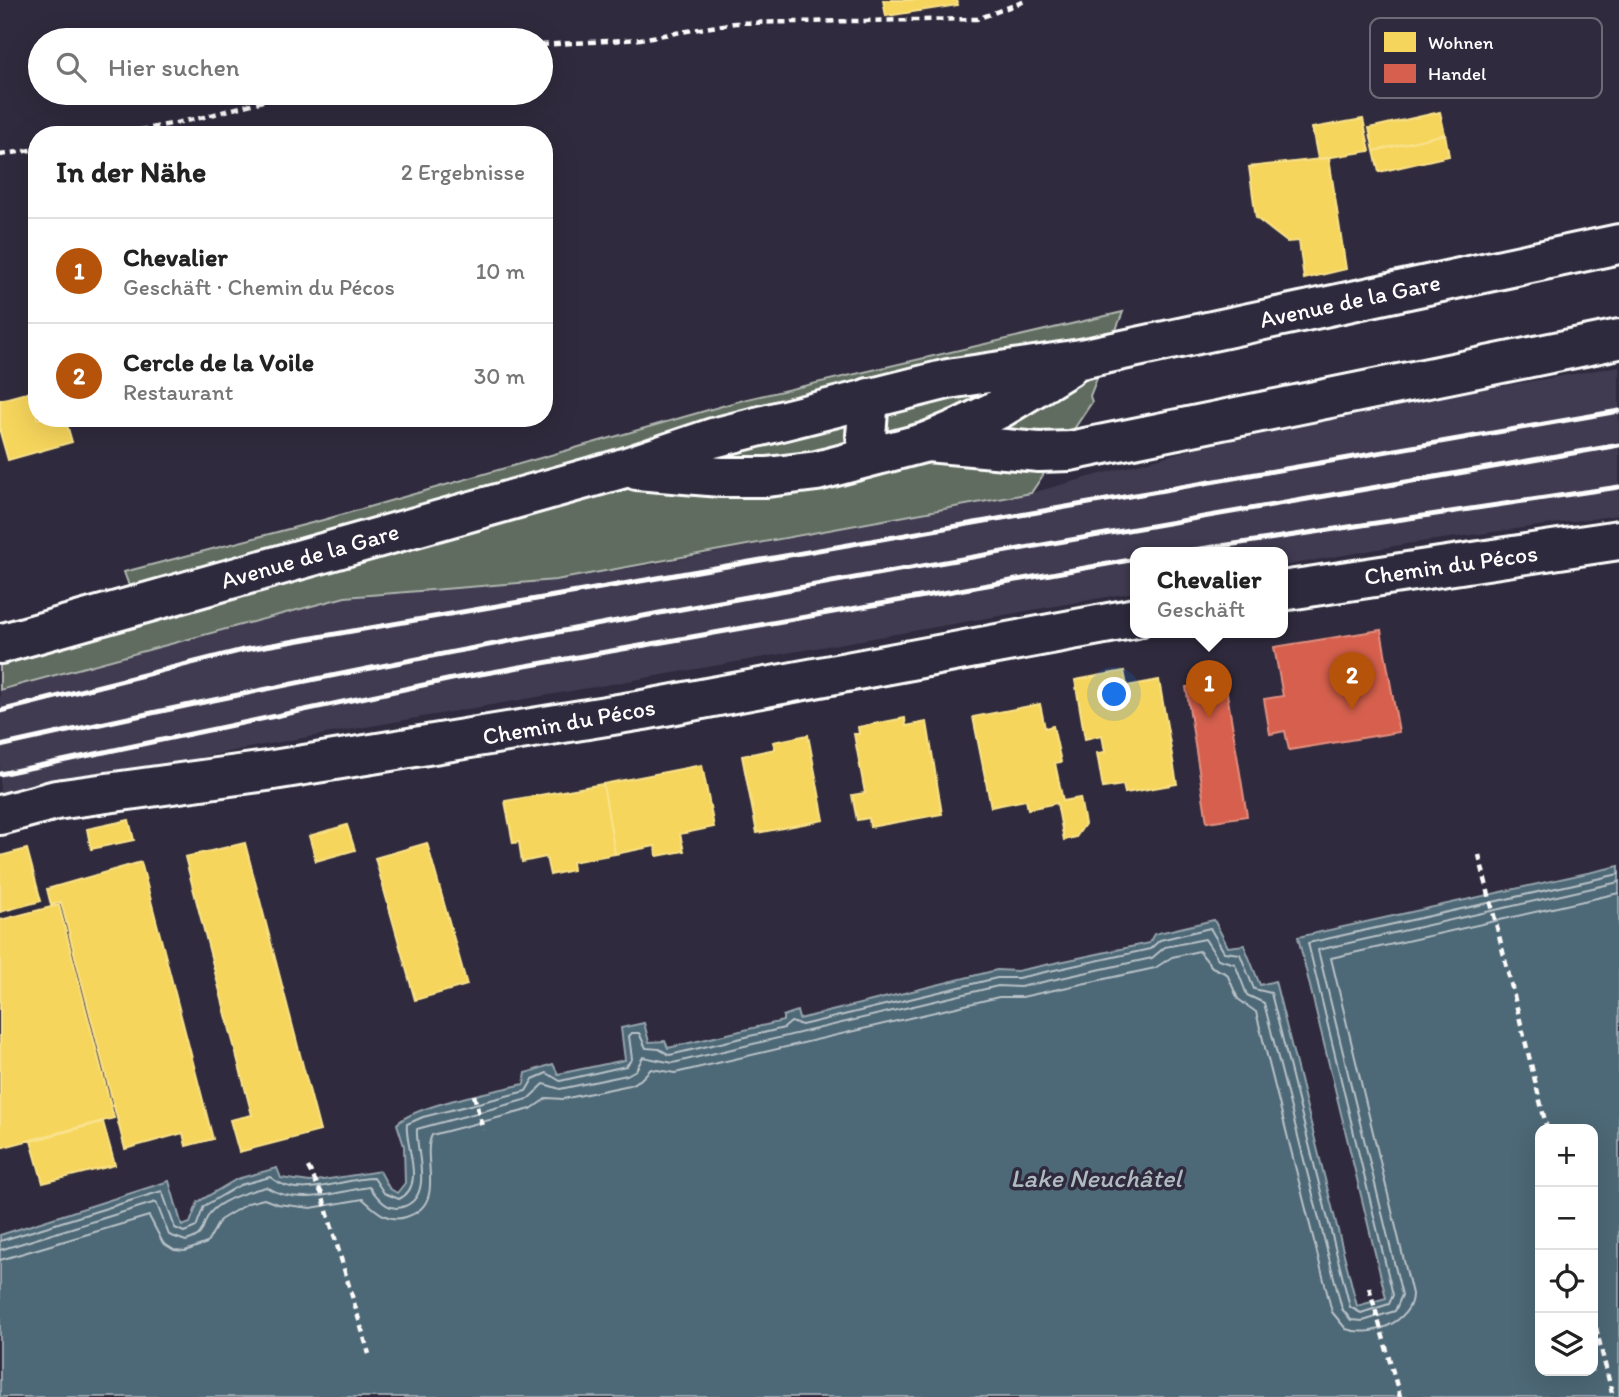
<!DOCTYPE html>
<html lang="de">
<meta charset="utf-8">
<style>
:root{--surface:#fff;--page:#f6f6f6;--text:#222;--muted:#767676;--line:#e0e0e0;--accent:#b45309}
body{margin:0;font-family:Itim,sans-serif;background:var(--page);color:var(--text)}
.controls{position:absolute;right:21px;bottom:21px;display:grid;overflow:hidden;border-radius:14px;box-shadow:0 7px 28px #0002}
.controls button{width:63px;height:63px;display:grid;place-items:center;padding:0;border:0;border-bottom:2px solid var(--line);background:var(--surface);color:var(--text);font:35px sans-serif}
.you{position:absolute;left:1115px;top:695px;width:24px;height:24px;margin:-18px;border:5px solid #fff;border-radius:50%;background:#1a73e8;box-shadow:0 0 0 10px #1a73e833}
.badge{display:grid;place-items:center;width:46px;height:46px;border-radius:50%;background:var(--accent);color:#fff;font-size:23px;font-weight:700}
.pin{position:absolute;translate:-50% -58px;filter:drop-shadow(0 2px 4px #0008)}
.pin::after{content:'';position:absolute;top:37px;width:24px;height:21px;background:inherit;clip-path:polygon(0 0,100% 0,50% 100%)}
.popup{position:absolute;left:1130px;top:547px;width:158px;height:91px;box-sizing:border-box;display:grid;place-content:center;border-radius:14px;background:var(--surface);filter:drop-shadow(0 2px 5px #0005);font-size:23px;white-space:nowrap;color:var(--muted)}
.popup b{font-size:26px;color:var(--text)}
.popup::after{content:'';position:absolute;left:50%;top:100%;margin-left:-14px;border:14px solid transparent;border-top-color:var(--surface)}
.list{margin:0;padding:0;list-style:none}
h2{display:flex;justify-content:space-between;align-items:center;height:91px;margin:0;padding:0 28px;font-size:30px}
h2 small{font-size:23px;font-weight:400;color:var(--muted)}
.list li{display:grid;grid-template-columns:46px 1fr auto;gap:21px;align-items:center;box-sizing:border-box;height:105px;padding:0 28px;border-top:2px solid var(--line)}
.list b{display:block;font-size:26px;white-space:nowrap}
.list p{margin:0;font-size:23px;white-space:nowrap;color:var(--muted)}
.list em{font-size:23px;font-style:normal;color:var(--muted)}
.icon{flex:none;width:38px;height:38px;fill:none;stroke:currentColor;stroke-width:2;stroke-linecap:round;stroke-linejoin:round}
.map{position:relative;flex:none;width:1619px;height:1397px;overflow:hidden}
.search{position:absolute;background:var(--surface);box-shadow:0 7px 28px #0002;left:28px;top:28px;width:525px;height:77px;display:flex;align-items:center;gap:18px;box-sizing:border-box;padding:0 24px;border-radius:38px;color:var(--muted);font-size:26px}
.panel{position:absolute;background:var(--surface);box-shadow:0 7px 28px #0002;left:28px;top:126px;width:525px;height:301px;border-radius:28px}
.map>svg:first-child{display:block}
.built{fill:#403b51}
.green{fill:#616c61;stroke:#b0b6b0;stroke-width:2}
.water{fill:#4e6776;stroke:#95a4ad;stroke-width:2;fill-rule:evenodd}
.homes{fill:#f6d55c;stroke:#f9e28d;stroke-width:2}
.shops{fill:#d6604d;stroke:#e29082;stroke-width:2}
.lines{fill:none;stroke-linecap:round;stroke-linejoin:round}
.shore{stroke:#b8c2c8;stroke-width:2}
.minor-casing{stroke:#fff;stroke-width:44}
.major-casing{stroke:#fff;stroke-width:44}
.path{stroke:#fff;stroke-width:4.5;stroke-dasharray:7 5;stroke-linecap:butt}
.minor{stroke:#2f2a3d;stroke-width:38}
.major{stroke:#2f2a3d;stroke-width:38}
.rail{stroke:#fff;stroke-width:5}
.labels{text-anchor:middle;stroke-width:7;stroke-linejoin:round;paint-order:stroke}
.street-label{font-size:24px;fill:#fff;stroke:#2f2a3d}
.water-label{font-size:26px;font-style:italic;fill:#afbbc1;stroke:#2f2a3d}
.key{fill:#2f2a3d;stroke:#6d6a77;stroke-width:2}
.key-label{font-size:19px;fill:#fff}
</style>
<div class="map">
<svg width="1619" height="1397" viewBox="0 0 1619 1397">
<rect width="100%" height="100%" fill="#2f2a3d"/>
<filter id="ink" filterUnits="userSpaceOnUse"><feTurbulence type="fractalNoise" baseFrequency=".0143" numOctaves="2"/><feDisplacementMap in="SourceGraphic" scale="14" xChannelSelector="R" yChannelSelector="G"/><feConvolveMatrix kernelMatrix="1 2 1 2 8 2 1 2 1" color-interpolation-filters="sRGB"/></filter>
<g filter="url(#ink)">
<!-- built -->
<path class="built" d="M 1619,366 L 1619,515 L 1406,544 L 1283,566 L 1282,552 L 1136,552 L 1135,592 L 263,745 L 0,798 L 0,690 L 345,597 L 556,580 L 644,566 L 1031,493 L 1211,444 L 1210,437 Z"/>
<!-- green -->
<path class="green" d="M 1123,312 L 1090,396 L 1092,402 L 1031,493 L 556,580 L 345,597 L 0,690 L 0,644 L 136,605 L 124,572 L 323,520 L 743,400 Z"/>
<!-- water -->
<path class="water" d="M 1619,866 L 1619,1397 L 0,1397 L 0,1235 L 169,1181 L 182,1226 L 190,1223 L 198,1202 L 237,1179 L 277,1168 L 281,1178 L 310,1182 L 380,1171 L 389,1188 L 397,1193 L 405,1183 L 404,1146 L 397,1124 C 414,1105 496,1091 524,1084 L 526,1073 L 553,1064 L 558,1074 L 625,1060 L 621,1028 L 644,1023 L 649,1042 L 665,1041 L 668,1048 L 783,1021 L 783,1016 L 797,1011 L 799,1019 L 997,970 L 1017,971 L 1149,943 L 1154,934 L 1214,920 L 1228,947 L 1244,945 L 1260,985 L 1275,981 L 1357,1306 L 1386,1298 L 1298,937 ZM 1540,1129 L 1593,1129 L 1593,1371 L 1540,1371 Z"/>
<!-- homes -->
<path class="homes" d="M 883,0 L 957,0 L 958,5 L 886,16 Z
M 1440,112 L 1445,134 L 1374,151 L 1369,128 Z
M 1363,119 L 1370,151 L 1318,159 L 1312,128 Z
M 1445,134 L 1449,156 L 1379,172 L 1374,151 Z
M 1329,158 L 1346,269 L 1304,279 L 1299,241 L 1287,242 L 1256,218 L 1249,167 Z
M 37,390 L 37,418 L 65,418 L 72,442 L 8,460 L 0,432 L 0,400 Z
M 1124,671 L 1127,686 L 1159,680 L 1177,784 L 1125,793 L 1123,785 L 1103,788 L 1097,753 L 1105,752 L 1102,735 L 1085,739 L 1075,680 Z
M 1040,704 L 1045,728 L 1053,726 L 1061,762 L 1055,763 L 1063,801 L 1080,798 L 1085,824 L 1076,837 L 1064,840 L 1057,803 L 1028,809 L 1026,800 L 991,807 L 973,717 Z
M 905,718 L 906,726 L 927,722 L 942,814 L 870,827 L 869,818 L 857,820 L 852,795 L 865,793 L 854,734 L 859,734 L 858,727 Z
M 808,735 L 824,820 L 757,833 L 742,756 L 775,749 L 773,742 Z
M 702,765 L 714,827 L 680,834 L 684,851 L 657,856 L 655,846 L 615,854 L 603,784 Z
M 603,784 L 615,854 L 572,862 L 573,870 L 550,875 L 546,857 L 522,862 L 519,842 L 513,843 L 505,801 Z
M 129,820 L 134,840 L 91,849 L 87,829 Z
M 347,825 L 355,850 L 316,861 L 309,836 Z
M 245,843 L 320,1131 L 239,1152 L 230,1120 L 252,1115 L 185,857 Z
M 427,843 L 467,985 L 415,1000 L 375,858 Z
M 27,849 L 41,901 L 0,912 L 0,856 Z
M 141,862 L 213,1139 L 186,1146 L 183,1133 L 125,1149 L 61,902 L 51,905 L 47,889 Z
M 59,905 L 114,1118 L 0,1148 L 0,920 Z
M 103,1122 L 115,1165 L 43,1183 L 31,1141 Z"/>
<!-- shops -->
<path class="shops" d="M 1381,630 L 1399,732 L 1289,750 L 1285,731 L 1270,734 L 1264,699 L 1283,696 L 1274,647 Z
M 1225,681 L 1247,816 L 1207,822 L 1186,687 Z"/>
<g class="lines">
<!-- shore -->
<path class="shore" d="M 0,1241 L 162,1191 L 175,1228 L 184,1232 L 196,1227 L 204,1206 L 240,1185 L 270,1177 C 300,1202 339,1178 374,1178 L 384,1193 L 399,1199 C 427,1186 404,1144 407,1124 L 423,1117 L 526,1091 L 533,1079 L 547,1073 L 560,1081 L 626,1066 L 632,1059 L 629,1036 L 632,1033 L 639,1033 L 646,1048 L 659,1049 L 670,1055 L 784,1028 L 791,1022 L 802,1025 L 997,978 L 1018,978 L 1150,949 L 1160,940 L 1210,928 L 1224,952 L 1240,954 L 1254,989 L 1271,993 L 1350,1307 L 1361,1313 L 1389,1304 L 1393,1295 L 1308,943 L 1619,874
M 0,1250 L 156,1202 L 169,1235 L 186,1241 C 208,1234 199,1228 210,1213 C 221,1199 250,1191 266,1187 C 298,1207 335,1192 369,1187 C 378,1197 388,1214 405,1206 C 434,1194 415,1150 417,1129 L 528,1099 L 544,1084 L 560,1089 L 627,1075 L 636,1070 L 643,1057 L 673,1063 L 998,986 L 1020,987 L 1152,958 L 1165,947 L 1205,939 L 1218,959 L 1235,964 L 1247,995 L 1264,1003 L 1342,1309 L 1351,1320 L 1363,1321 L 1395,1311 L 1402,1295 L 1318,950 L 1619,882
M 0,1260 L 149,1216 L 163,1243 L 174,1250 L 185,1251 L 207,1243 L 220,1220 L 248,1203 L 264,1199 L 277,1204 L 311,1208 L 363,1199 C 375,1210 388,1223 406,1217 C 448,1204 420,1158 432,1135 L 531,1109 L 547,1098 L 563,1099 L 630,1085 L 640,1080 L 651,1069 L 675,1073 L 999,997 L 1022,997 L 1155,968 L 1172,957 L 1199,951 L 1212,967 L 1227,974 L 1238,999 L 1256,1012 L 1332,1312 L 1346,1329 C 1370,1338 1412,1323 1412,1294 L 1331,958 L 1619,893"/>
<defs>
<path id="minor" d="M 869,398 L 866,436 L 875,455
M 927,442 L 1039,452 L 1070,451 L 1619,339
M 1282,591 L 1619,540
M 0,815 L 56,800 L 267,771 L 643,710 L 1136,618"/>
<path id="major" d="M 637,470 L 721,477 L 767,477 L 817,471 L 927,442 L 960,428 L 999,409 L 1068,367
M 0,644 L 621,469 L 713,438 L 948,379 L 1081,359 L 1619,244"/>
</defs>
<!-- minor casing -->
<use href="#minor" class="minor-casing"/>
<!-- major casing -->
<use href="#major" class="major-casing"/>
<!-- path -->
<path class="path" d="M 541,45 L 640,39 L 735,23 L 977,19 L 1028,0
M 116,135 L 200,118 L 292,93
M 0,155 L 37,149
M 1479,855 L 1547,1129
M 474,1095 L 483,1130
M 308,1167 L 322,1194 L 369,1354
M 1369,1287 L 1400,1397
M 1593,1316 L 1613,1397"/>
<!-- minor -->
<use href="#minor" class="minor"/>
<!-- major -->
<use href="#major" class="major"/>
<!-- rail -->
<path class="rail" d="M 1180,552 L 1619,487
M 0,711 L 243,650 L 1619,411
M 0,746 C 536,626 1078,540 1619,445
M 0,774 L 452,679 L 1136,559"/>
</g>
</g>
<g class="labels">
<!-- street labels -->
<g class="street-label">
<text transform="translate(1350 301) rotate(-12)" y="8">Avenue de la Gare</text>
<text transform="translate(310 556) rotate(-16)" y="8">Avenue de la Gare</text>
<text transform="translate(1451 565) rotate(-8)" y="8">Chemin du Pécos</text>
<text transform="translate(569 722) rotate(-10)" y="8">Chemin du Pécos</text>
</g>
<!-- water labels -->
<g class="water-label">
<text x="1096" y="1187">Lake Neuchâtel</text>
</g>
</g>
<!-- legend -->
<rect x="1370" y="18" width="232" height="80" rx="10" class="key"/>
<rect x="1384" y="32" width="32" height="20" fill="#f6d55c"/>
<rect x="1384" y="64" width="32" height="19" fill="#d6604d"/>
<g class="key-label">
<text x="1428" y="49">Wohnen</text>
<text x="1428" y="80">Handel</text>
</g>
</svg>
<div class="controls">
<button>+</button>
<button>−</button>
<button><svg class="icon" aria-label="locate" viewBox="0 0 24 24"><circle cx="12" cy="12" r="6"/><path d="M12 2v4M12 18v4M2 12h4M18 12h4"/></svg></button>
<button><svg class="icon" aria-label="layers" viewBox="0 0 24 24"><path d="M12 4l9 5-9 5-9-5zM3 14l9 5 9-5"/></svg></button>
</div>
<div class="you"></div>
<div class="pin badge" style="left:1209px;top:718px">1</div>
<div class="popup"><b>Chevalier</b>Geschäft</div>
<div class="pin badge" style="left:1352px;top:710px">2</div>
<div class="search"><svg class="icon" aria-label="search" viewBox="0 0 24 24"><circle cx="10" cy="10" r="6"/><path d="M15 15l6 6"/></svg>Hier suchen</div>
<section class="panel">
<h2>In der Nähe<small>2 Ergebnisse</small></h2>
<ul class="list">
<li><span class="badge">1</span><div><b>Chevalier</b><p>Geschäft · Chemin du Pécos</p></div><em>10 m</em></li>
<li><span class="badge">2</span><div><b>Cercle de la Voile</b><p>Restaurant</p></div><em>30 m</em></li>
</ul>
</section>
</div>
